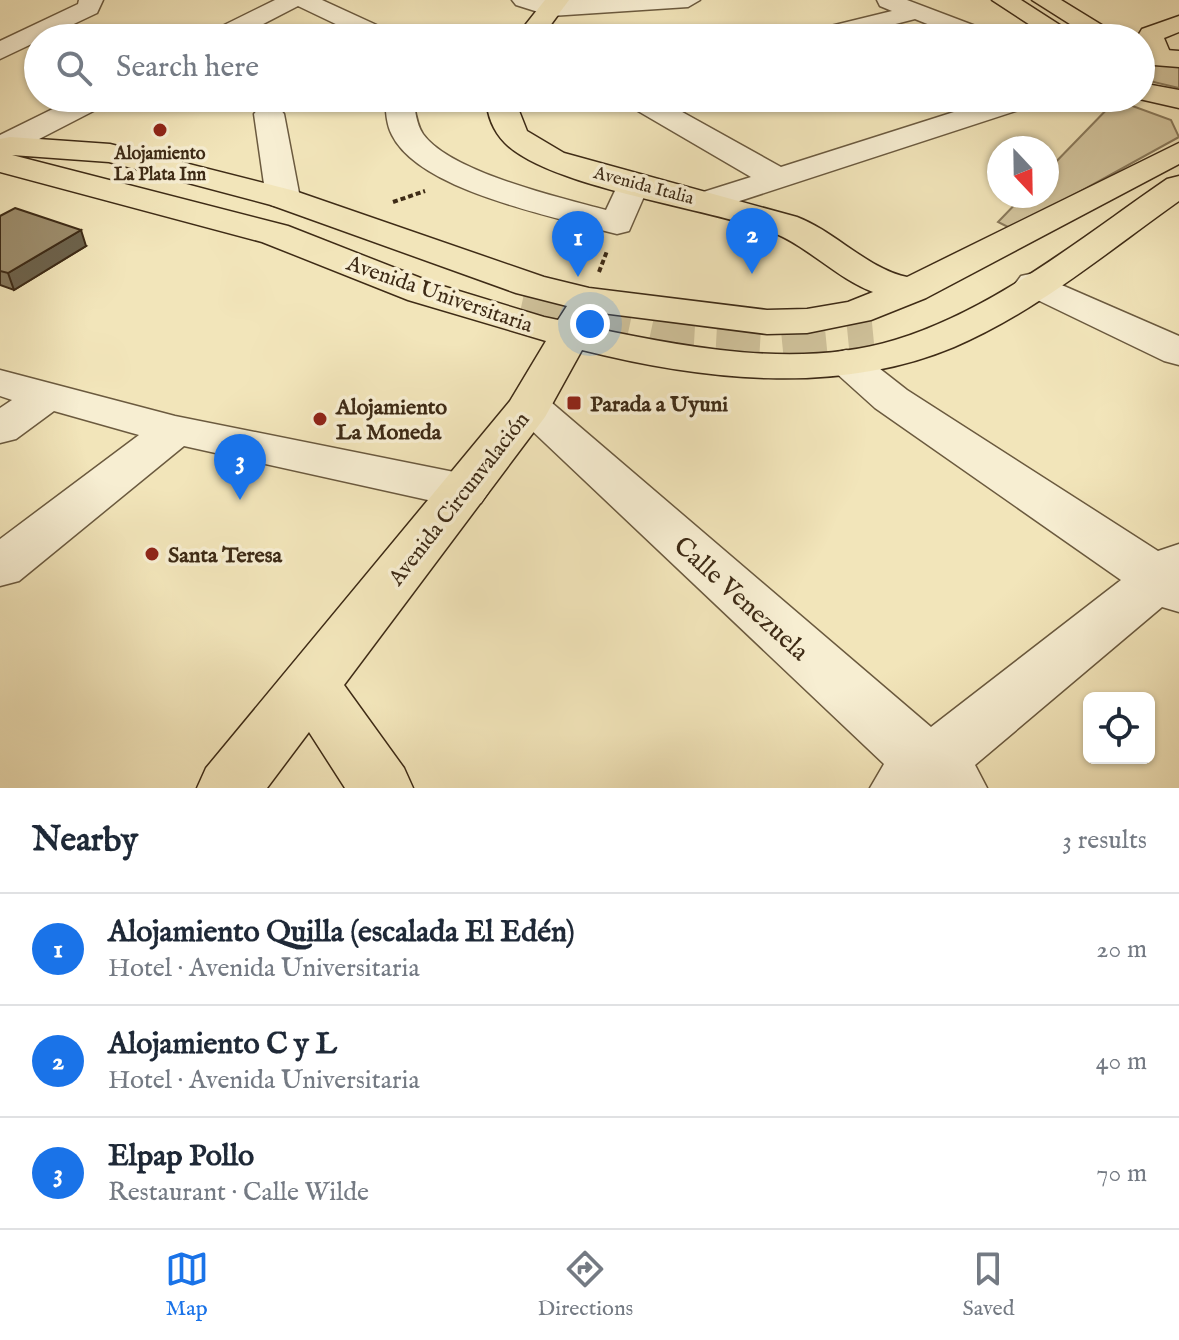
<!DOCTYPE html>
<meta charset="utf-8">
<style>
:root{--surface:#fff;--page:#f6f6f7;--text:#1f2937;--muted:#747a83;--line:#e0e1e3;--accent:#1a73e8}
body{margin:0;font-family:"IM FELL English",serif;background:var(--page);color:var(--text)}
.controls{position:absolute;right:24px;bottom:24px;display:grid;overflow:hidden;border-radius:12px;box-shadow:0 2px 6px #0004}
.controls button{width:72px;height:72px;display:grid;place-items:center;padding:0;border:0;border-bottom:2px solid var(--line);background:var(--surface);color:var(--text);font:40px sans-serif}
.compass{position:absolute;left:987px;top:136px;width:72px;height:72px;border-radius:50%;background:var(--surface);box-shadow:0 2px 6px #0004;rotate:158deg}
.you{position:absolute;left:590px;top:324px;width:28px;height:28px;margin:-20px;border:6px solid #fff;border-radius:50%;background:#1a73e8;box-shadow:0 0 0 12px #1a73e833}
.badge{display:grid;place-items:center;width:52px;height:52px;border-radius:50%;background:var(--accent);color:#fff;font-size:26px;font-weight:700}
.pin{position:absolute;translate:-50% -66px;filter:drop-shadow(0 2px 4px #0008)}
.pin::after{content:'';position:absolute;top:42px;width:28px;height:24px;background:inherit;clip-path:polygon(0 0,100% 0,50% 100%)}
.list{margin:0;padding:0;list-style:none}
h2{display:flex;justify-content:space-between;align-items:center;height:104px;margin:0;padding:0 32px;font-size:34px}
h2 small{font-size:26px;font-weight:400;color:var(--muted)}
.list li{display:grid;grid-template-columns:52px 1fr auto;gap:24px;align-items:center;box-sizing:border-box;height:112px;padding:0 32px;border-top:2px solid var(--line)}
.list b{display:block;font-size:30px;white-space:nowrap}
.list p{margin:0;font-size:26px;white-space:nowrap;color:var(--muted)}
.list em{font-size:26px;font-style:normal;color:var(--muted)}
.icon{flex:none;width:44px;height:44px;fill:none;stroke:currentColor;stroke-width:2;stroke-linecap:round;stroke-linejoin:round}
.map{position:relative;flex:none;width:1179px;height:788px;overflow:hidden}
.search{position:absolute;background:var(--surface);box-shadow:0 2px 6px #0004;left:24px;right:24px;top:24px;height:88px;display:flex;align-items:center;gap:20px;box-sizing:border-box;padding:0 28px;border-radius:44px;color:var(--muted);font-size:30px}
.sheet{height:440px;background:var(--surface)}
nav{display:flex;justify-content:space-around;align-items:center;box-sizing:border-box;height:112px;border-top:2px solid var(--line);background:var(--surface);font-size:22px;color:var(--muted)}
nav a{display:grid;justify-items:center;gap:4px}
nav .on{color:var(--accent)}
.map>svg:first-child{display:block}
.green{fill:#d3c59e;stroke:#88785a;stroke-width:2}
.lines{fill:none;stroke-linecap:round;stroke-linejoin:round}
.major-tunnel{stroke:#cec099;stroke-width:44;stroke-dasharray:44 22;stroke-linecap:butt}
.minor-casing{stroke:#6b5a3f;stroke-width:3}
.major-casing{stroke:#3e2b16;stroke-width:3}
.highway-casing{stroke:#3e2b16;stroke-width:3}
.path-far1{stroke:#3e2b16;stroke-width:3;stroke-dasharray:4 2;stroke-linecap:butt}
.path{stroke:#3e2b16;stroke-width:4;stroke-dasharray:5 3;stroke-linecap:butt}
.minor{fill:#f7eed2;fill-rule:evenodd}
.major{fill:#f2e5ba;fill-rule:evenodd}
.highway{fill:#f2e5ba;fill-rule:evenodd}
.wall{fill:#86785c;stroke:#3e2b16;stroke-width:2}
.shaded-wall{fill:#6d624b;stroke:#3e2b16;stroke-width:2}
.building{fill:#9c8c6b;stroke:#3e2b16;stroke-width:2}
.poi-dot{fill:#8f2418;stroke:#f7eed2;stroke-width:3}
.labels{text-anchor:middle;stroke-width:7;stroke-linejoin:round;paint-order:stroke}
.far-poi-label{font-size:18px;font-weight:bold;fill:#3e2b16;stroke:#f7eed2}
.far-street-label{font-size:18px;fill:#3e2b16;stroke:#f7eed2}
.street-label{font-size:22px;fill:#3e2b16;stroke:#f7eed2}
.poi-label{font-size:22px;font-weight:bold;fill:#3e2b16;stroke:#f7eed2;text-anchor:start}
.near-street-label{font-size:26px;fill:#3e2b16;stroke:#f7eed2}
</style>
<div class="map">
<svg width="1179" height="788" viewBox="0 0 1179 788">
<rect width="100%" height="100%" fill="#f2e5ba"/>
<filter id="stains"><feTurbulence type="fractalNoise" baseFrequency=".0025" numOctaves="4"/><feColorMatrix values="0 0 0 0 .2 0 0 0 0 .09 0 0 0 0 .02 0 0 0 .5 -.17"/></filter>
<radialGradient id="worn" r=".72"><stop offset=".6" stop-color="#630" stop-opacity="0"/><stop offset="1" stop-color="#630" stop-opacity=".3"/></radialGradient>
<!-- green -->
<path class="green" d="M 1141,60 L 1179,61 L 1179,88 L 1141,79 Z
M 1116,100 L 1171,120 L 1179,137 L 1012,229 L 998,222 L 1023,196 L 1047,196 L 1047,171 Z"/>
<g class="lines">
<!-- major-tunnel -->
<path class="major-tunnel" d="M 522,303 L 685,338 L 772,343 L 873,333"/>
<defs>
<path id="minor" d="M 79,0 L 103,0 L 97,13 L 0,59 L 0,41 L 78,4 Z
M 275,0 L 322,0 L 394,33 L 398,38 L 365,38 L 298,6 L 236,38 L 204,38 L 208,33 Z
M 512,0 L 700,0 L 688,7 L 551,16 L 516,5 Z
M 877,0 L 907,0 L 994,33 L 998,38 L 962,38 L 915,19 L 841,38 L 798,38 L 802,33 L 892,11 L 880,6 Z
M 75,98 L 111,98 L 107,104 L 14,152 L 0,153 L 0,135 Z
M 385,98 L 413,98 C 415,109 416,124 423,134 C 450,172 561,198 606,210 L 621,178 L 633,175 L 645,178 L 649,185 L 629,231 L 617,234 L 605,231 C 549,215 419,190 392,135 C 386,124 386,110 385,98 Z
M 622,98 L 657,98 L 781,167 L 998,98 L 1041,98 L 1037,104 L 709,211 L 697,208 L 692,201 L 697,194 L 751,177 L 626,104 Z
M 269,105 L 279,108 L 284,114 L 300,198 L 295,205 L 283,208 L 271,205 L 266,198 L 254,114 L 259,108 Z
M 1034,273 L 1179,336 L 1179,365 L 1164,361 L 1021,292 L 1015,284 L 1021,276 Z
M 846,350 L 861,354 L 907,390 L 1158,551 L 1179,544 L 1179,612 L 1162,607 L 975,765 L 987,788 L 870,788 L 884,764 L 507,407 L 513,397 L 529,393 L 545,397 L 931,727 L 1121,580 L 875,408 L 825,363 L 831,354 Z
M 0,370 L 175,416 L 464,474 L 481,479 L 489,491 L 481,503 L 464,508 L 184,446 L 19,581 L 0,586 L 0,539 L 139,435 L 54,411 L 16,439 L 0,443 L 0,408 L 12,400 L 0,396 Z"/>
<path id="major" d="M 545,0 L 569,0 L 541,38 L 515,38 Z
M 1179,16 L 1179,32 L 1164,38 L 1172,57 L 1168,63 L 1150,63 L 1141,48 L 1139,34 L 1142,29 Z
M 486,98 L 514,98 L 527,131 L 564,153 L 797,217 C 836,232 868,269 907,277 L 1179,143 L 1179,164 L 926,298 L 871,320 L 807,333 L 767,334 L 602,313 L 594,328 C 688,348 801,369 895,340 C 996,309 1082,237 1167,179 L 1179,176 L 1179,201 C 1107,252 1036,312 954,347 C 837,396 701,380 582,350 L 545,417 L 344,685 L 404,768 L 413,788 L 345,788 L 309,732 L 267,788 L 197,788 L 206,768 L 510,401 L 546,341 L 408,300 L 262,242 L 0,172 L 0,139 L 10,137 L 110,144 L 295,191 L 544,277 L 589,288 L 767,310 L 807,309 L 848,302 L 873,292 C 836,278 809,247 772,232 C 707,208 548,187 505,143 C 493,131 487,114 486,98 ZM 12,155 L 109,162 L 271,205 L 516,293 L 567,306 L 558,320 L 544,317 L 436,284 L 288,226 Z"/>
<path id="highway" d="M 992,0 L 1021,0 L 1077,36 L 1050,38 Z
M 1032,0 L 1061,0 L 1123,38 L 1092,38 Z
M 1141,48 L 1179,51 L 1179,67 L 1141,64 Z
M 1141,83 L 1179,90 L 1179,108 L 1135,98 L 1141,98 Z"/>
</defs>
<!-- minor casing -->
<use href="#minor" class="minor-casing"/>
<!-- major casing -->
<use href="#major" class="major-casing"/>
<!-- highway casing -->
<use href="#highway" class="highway-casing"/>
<!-- path-far1 -->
<path class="path-far1" d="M 149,98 L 240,101
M 298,101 L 368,98"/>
<!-- path -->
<path class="path" d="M 393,202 L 425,191
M 599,272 L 607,251"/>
<!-- minor -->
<use href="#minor" class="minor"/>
<!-- major -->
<use href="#major" class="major"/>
<!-- highway -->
<use href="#highway" class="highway"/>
</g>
<!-- wall -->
<path class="wall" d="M 0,216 L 86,246 L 14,290 L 0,285 Z"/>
<!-- shaded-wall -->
<path class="shaded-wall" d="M 81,230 L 86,246 L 14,290 L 8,273 Z"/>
<!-- building -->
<path class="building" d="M 15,208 L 81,230 L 8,273 L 0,271 L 0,216 Z"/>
<!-- markers -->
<g class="poi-dot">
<circle cx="160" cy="130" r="8"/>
<rect x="566" y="395" width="16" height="16" rx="4"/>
<circle cx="320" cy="419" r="8"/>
<circle cx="152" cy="554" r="8"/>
</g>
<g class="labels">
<!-- far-poi labels -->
<g class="far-poi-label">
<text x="160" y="159">Alojamiento<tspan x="160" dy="21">La Plata Inn</tspan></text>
</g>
<!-- far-street labels -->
<g class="far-street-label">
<text transform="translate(644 185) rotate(15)" y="6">Avenida Italia</text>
</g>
<!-- street labels -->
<g class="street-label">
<text transform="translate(440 293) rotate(19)" y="8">Avenida Universitaria</text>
<text transform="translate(458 498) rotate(-52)" y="8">Avenida Circunvalación</text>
</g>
<!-- poi labels -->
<g class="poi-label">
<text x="590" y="411">Parada a Uyuni</text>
<text x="336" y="414">Alojamiento<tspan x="336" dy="25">La Moneda</tspan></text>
<text x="168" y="562">Santa Teresa</text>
</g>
<!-- near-street labels -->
<g class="near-street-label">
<text transform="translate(742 598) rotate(42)" y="9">Calle Venezuela</text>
</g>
</g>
<rect width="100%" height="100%" filter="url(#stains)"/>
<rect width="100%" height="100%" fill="url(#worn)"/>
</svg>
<div class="controls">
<button><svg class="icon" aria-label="locate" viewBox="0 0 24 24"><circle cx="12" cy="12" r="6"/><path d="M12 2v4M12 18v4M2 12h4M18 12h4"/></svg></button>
</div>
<svg class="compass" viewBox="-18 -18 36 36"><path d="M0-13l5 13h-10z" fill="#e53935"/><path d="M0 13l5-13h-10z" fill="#747a83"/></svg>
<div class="you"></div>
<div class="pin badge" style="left:578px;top:277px">1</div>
<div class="pin badge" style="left:752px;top:274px">2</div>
<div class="pin badge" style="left:240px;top:500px">3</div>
<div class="search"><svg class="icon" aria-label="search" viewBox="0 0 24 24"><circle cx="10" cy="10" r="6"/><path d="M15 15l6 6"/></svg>Search here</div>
</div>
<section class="sheet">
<h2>Nearby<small>3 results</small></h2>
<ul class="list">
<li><span class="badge">1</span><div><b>Alojamiento Quilla (escalada El Edén)</b><p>Hotel · Avenida Universitaria</p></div><em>20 m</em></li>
<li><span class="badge">2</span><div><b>Alojamiento C y L</b><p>Hotel · Avenida Universitaria</p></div><em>40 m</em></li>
<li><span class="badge">3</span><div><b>Elpap Pollo</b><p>Restaurant · Calle Wilde</p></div><em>70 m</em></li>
</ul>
</section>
<nav>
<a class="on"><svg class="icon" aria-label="map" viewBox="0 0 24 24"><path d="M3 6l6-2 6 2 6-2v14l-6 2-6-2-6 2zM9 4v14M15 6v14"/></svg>Map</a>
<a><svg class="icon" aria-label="directions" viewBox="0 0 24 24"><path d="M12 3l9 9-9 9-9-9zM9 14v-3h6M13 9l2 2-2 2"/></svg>Directions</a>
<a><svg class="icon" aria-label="saved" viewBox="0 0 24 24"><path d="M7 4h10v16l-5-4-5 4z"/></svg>Saved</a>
</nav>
